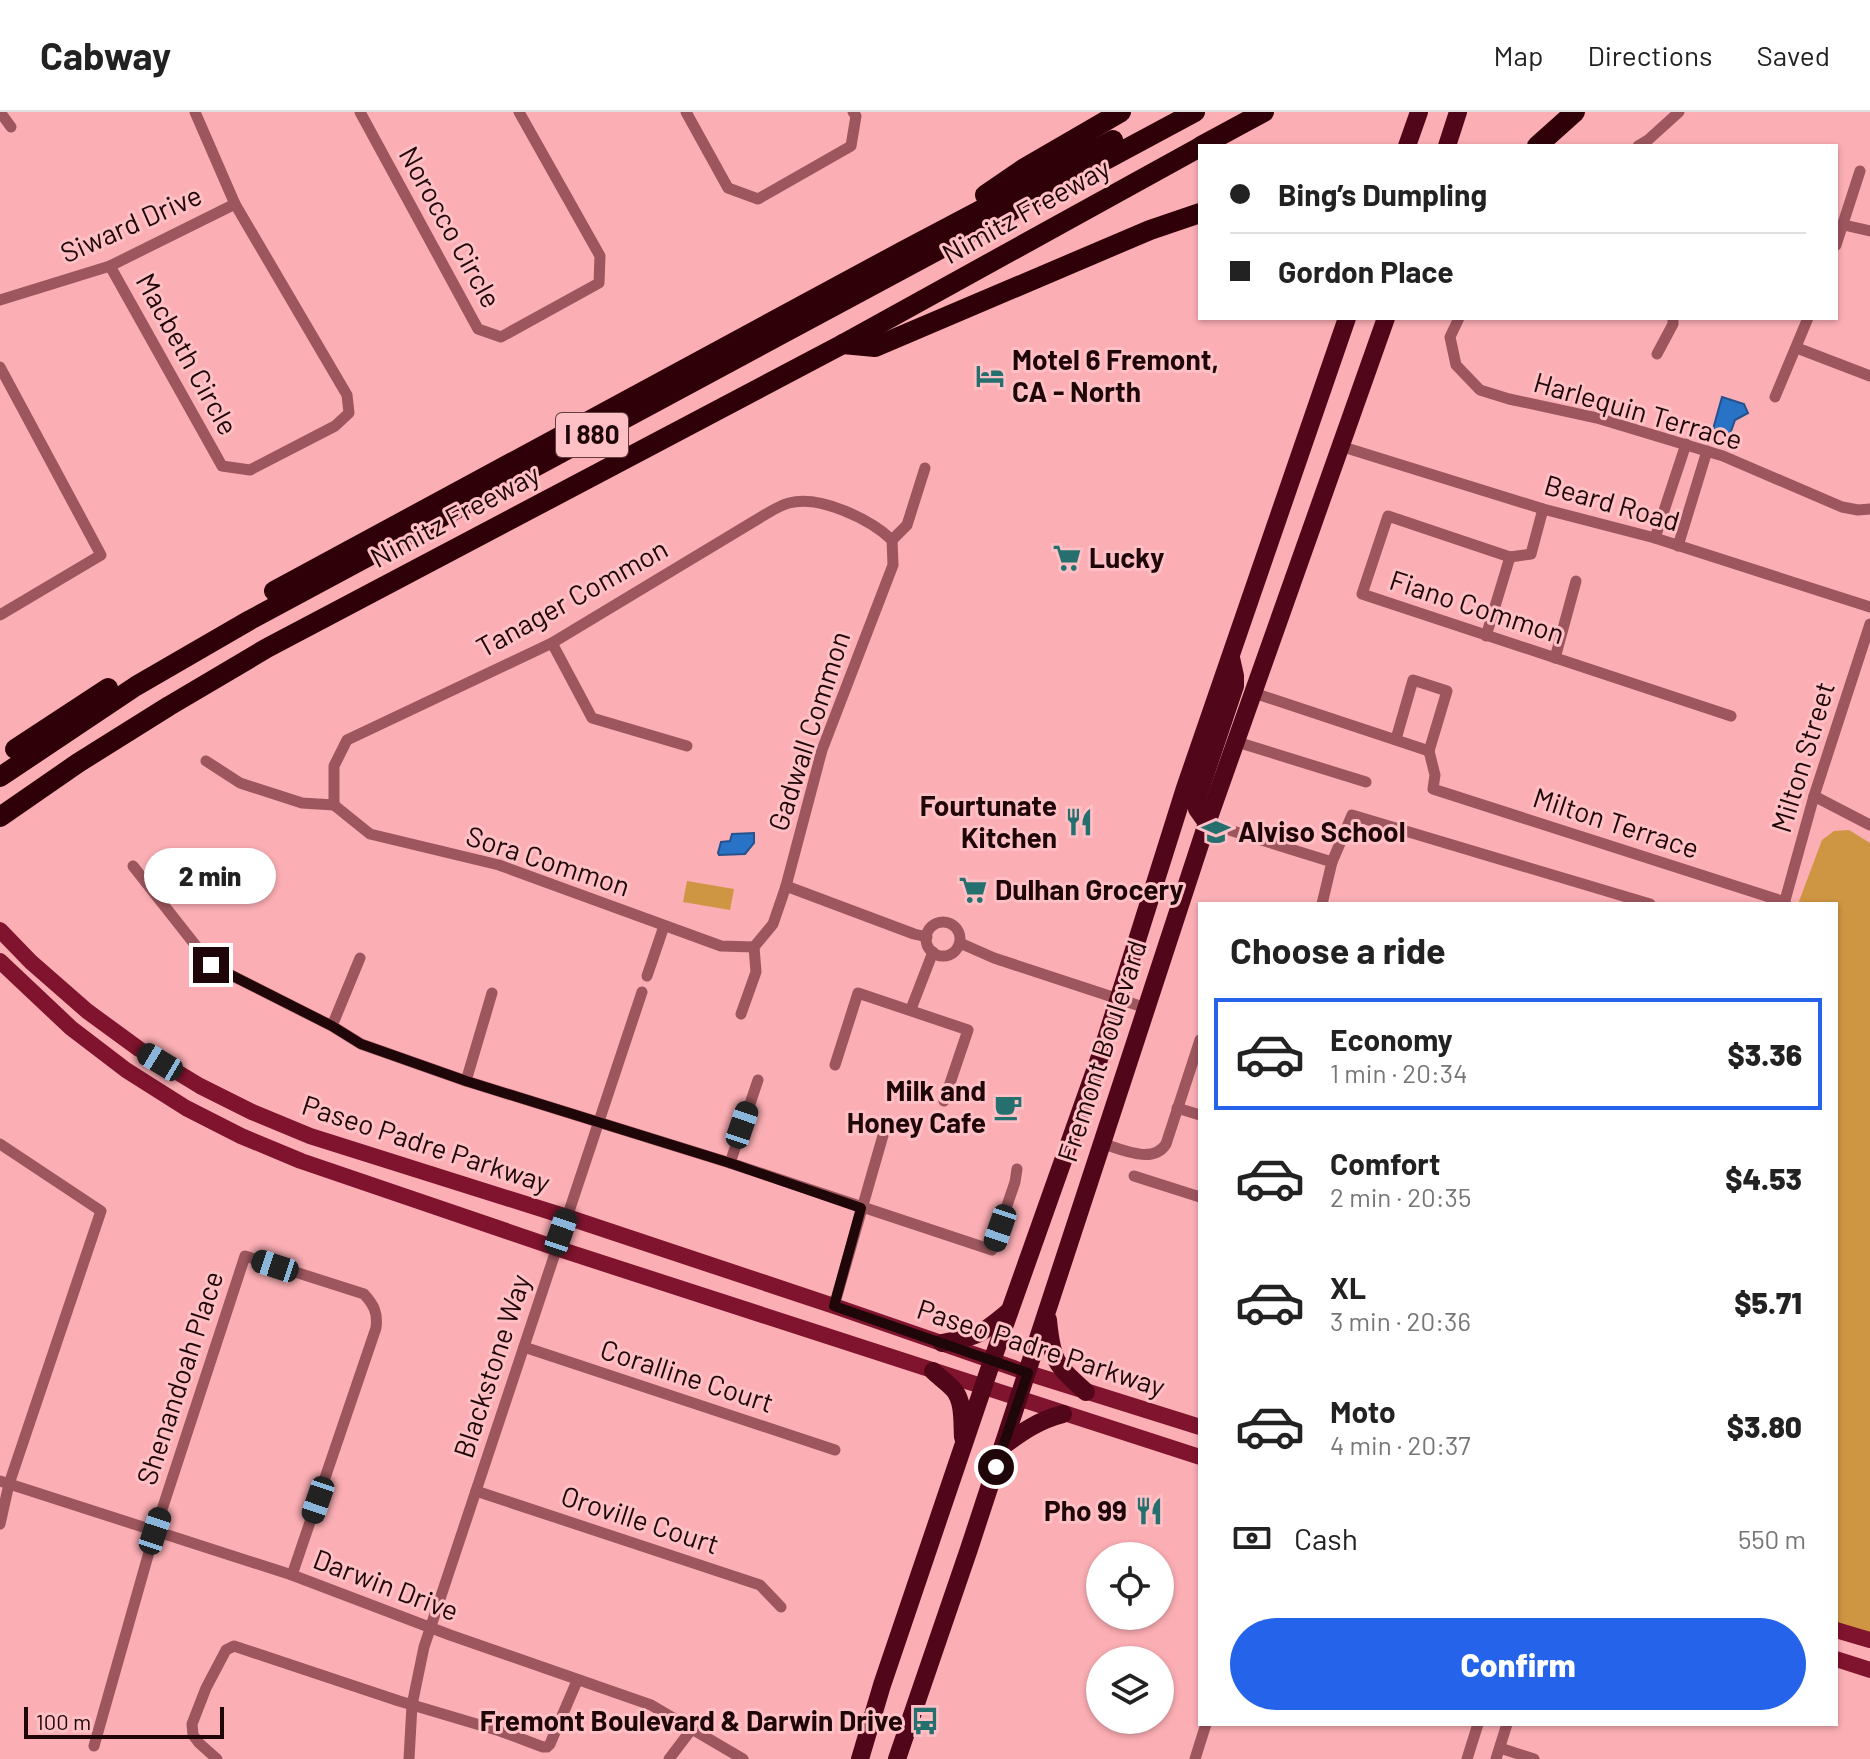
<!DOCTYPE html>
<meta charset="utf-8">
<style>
body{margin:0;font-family:Barlow,sans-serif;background:#f2f2f2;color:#222;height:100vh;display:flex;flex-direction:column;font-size:30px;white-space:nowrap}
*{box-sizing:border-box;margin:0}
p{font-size:26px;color:#767676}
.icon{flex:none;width:44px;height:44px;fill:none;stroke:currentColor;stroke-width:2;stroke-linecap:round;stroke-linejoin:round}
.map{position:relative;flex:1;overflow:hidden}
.details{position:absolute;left:1198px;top:790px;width:640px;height:824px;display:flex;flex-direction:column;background:#fff;border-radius:0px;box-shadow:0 2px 6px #0004}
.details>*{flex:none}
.hud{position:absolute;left:1198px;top:32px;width:640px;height:176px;border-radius:0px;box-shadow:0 2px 6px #0004;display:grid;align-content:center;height:176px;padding:0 32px;background:#fff}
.tools{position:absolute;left:1086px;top:1430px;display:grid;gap:16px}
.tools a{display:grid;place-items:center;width:88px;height:88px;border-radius:50%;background:#fff;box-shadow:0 2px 6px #0004;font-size:40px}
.scale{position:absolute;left:24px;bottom:20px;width:200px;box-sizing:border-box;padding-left:8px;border:4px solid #1f0609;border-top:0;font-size:22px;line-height:28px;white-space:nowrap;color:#1f0609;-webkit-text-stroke:6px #fec0c5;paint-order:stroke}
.end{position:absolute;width:36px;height:36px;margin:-18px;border:10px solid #1f0609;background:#fff;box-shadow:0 0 0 4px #fff}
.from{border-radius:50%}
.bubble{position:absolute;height:56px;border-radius:28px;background:#fff;box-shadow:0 2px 6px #0004;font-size:26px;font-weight:800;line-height:56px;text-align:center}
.car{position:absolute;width:24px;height:48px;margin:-24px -12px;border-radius:10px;box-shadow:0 0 6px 2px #0007;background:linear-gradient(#222 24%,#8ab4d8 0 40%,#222 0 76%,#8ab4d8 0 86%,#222 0)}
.hud b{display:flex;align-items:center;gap:28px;height:76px;font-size:30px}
.hud b+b{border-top:2px solid #e0e0e0}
.hud i{width:20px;height:20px;background:#222}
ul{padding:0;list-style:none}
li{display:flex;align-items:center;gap:24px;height:112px;margin:0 16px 12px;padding:0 16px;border:4px solid transparent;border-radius:0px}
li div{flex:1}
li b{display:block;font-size:30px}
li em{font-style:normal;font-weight:800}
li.active{border-color:#2563eb}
li>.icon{width:72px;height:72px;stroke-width:1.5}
h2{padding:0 32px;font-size:36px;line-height:96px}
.pay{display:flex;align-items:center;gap:20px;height:88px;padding:0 32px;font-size:30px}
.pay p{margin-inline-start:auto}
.cta{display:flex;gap:16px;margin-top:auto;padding:16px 32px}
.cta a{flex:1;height:92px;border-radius:48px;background:#2563eb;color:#fff;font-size:32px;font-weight:800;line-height:92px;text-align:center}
header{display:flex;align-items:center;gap:48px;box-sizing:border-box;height:112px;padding:0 40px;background:#fff;border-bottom:2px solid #e0e0e0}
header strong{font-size:38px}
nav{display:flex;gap:44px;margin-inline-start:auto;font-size:28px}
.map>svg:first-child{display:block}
.green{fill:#ce9643}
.water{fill:#2873c6;stroke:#25528d;stroke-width:2}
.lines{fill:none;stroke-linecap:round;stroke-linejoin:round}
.minor{stroke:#9d565e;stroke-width:11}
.secondary{stroke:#80132e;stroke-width:16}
.primary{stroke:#520619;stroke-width:18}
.motorway{stroke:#2f0008;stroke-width:20}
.route{stroke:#1f0609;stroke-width:10}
.labels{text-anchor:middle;stroke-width:6;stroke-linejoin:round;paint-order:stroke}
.shield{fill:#fec0c5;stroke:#623e41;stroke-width:2}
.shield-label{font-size:26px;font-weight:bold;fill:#1f0609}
.street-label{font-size:28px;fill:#1f0609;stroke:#fec0c5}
.poi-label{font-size:28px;font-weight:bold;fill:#1f0609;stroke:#fec0c5;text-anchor:start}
</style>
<header>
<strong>Cabway</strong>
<nav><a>Map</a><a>Directions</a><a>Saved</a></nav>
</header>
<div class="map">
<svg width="1870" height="1647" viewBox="0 0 1870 1647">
<rect width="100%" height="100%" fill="#fbaeb4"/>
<g class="green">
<polygon points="1849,718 1870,731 1870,1522 1836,1511 1836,792 1798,792 1822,728 1834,719"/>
<polygon points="687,769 734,777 730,798 683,790"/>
</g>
<g class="water">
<polygon points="1722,285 1744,292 1748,301 1735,308 1730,322 1713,317"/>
<polygon points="754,721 754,731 745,742 719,743 718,741 721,730 730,729 732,722"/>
</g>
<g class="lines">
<g class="minor">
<polyline points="0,0 11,15"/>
<polyline points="360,0 478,217 501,225 599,171 600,144 519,0"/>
<polyline points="686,0 728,76 758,87 851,34 856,4 853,0"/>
<polyline points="1638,34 1648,28 1679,0"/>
<polyline points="1844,113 1870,119"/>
<polyline points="1836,133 1860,59"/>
<polyline points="110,154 222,354 250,358 335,314 349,301 347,283 235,92 195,0"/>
<polyline points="0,188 110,154 235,92"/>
<polyline points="1459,206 1450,225 1456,253 1480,278 1509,287 1597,306 1723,344 1842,395 1858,398 1870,397"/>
<polyline points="1797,236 1870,264"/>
<polyline points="1657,242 1673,212 1673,206"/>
<polyline points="0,255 101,443 0,503"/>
<polyline points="1775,285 1808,206"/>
<polyline points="1340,334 1543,397 1655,426 1870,495"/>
<polyline points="1655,426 1686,332"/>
<polyline points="892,428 907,413 925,356"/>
<polyline points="1678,434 1707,339"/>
<polyline points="1510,445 1388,404 1362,482 1731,604"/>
<polyline points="1486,524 1510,445 1531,442 1543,397"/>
<polyline points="552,531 592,606 687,634"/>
<polyline points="1555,546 1576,469"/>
<polyline points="1254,581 1429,639"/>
<polyline points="1396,627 1413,568 1447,579 1429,639 1435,663 1433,677 1785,790"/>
<polyline points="1237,630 1366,670"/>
<polyline points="206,649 240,671 302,691 334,693"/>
<polyline points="1814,684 1870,713"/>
<path d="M 334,693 L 334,654 L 347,628 L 552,531 L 766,402 C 773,398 781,393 789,391 C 820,383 870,407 892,428 L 893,453 L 822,638 L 786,774 L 773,812 L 754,835"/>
<polyline points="334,693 370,722 499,753 721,834 754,835"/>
<polyline points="1207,711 1332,750"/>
<polyline points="133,754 211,853 332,914 361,932 466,969 730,1051 992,1138 1015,1070 1017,1057"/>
<polyline points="786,774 914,822 927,825"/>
<polyline points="1322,792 1332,750 1352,703 1650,792"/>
<polyline points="1784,792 1814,684 1870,512"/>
<circle cx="943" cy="827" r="17"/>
<polyline points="960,831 994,846 1146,896"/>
<polyline points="647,864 664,814"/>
<polyline points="911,897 933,840"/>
<polyline points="741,902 756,860 754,835"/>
<polyline points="332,914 360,846"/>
<polyline points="835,953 858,881 968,918 944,989"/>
<polyline points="466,969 492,881"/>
<polyline points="1177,996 1200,1003"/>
<path d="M 1101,1031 C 1121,1037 1153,1053 1166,1032 L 1200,928"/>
<polyline points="0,1032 101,1099 9,1372 0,1412"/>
<polyline points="730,1051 758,968"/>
<polyline points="1134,1064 1200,1085"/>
<polyline points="834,1194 886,1013"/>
<polyline points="524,1235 835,1338"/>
<polyline points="0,1369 292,1463 450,1523 651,1593 743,1647"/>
<polyline points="476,1379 760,1473 781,1495"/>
<path d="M 94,1634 L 155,1419 L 245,1144 L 364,1182 C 374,1193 378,1201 376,1216 L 292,1463"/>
<polyline points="1500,1636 1534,1647"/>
<polyline points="217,1647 199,1631 193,1623 192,1612 206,1576 226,1538 234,1534 399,1589 500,1619 543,1635 547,1635 550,1632 577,1569"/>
<polyline points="409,1647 412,1593 424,1535 642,880"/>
<polyline points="669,1647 691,1618"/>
<polyline points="1195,1647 1206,1612"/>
<polyline points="1467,1647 1478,1612"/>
<polyline points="1496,1647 1507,1612"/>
</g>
<g class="secondary">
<polyline points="0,818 31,850 87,899 139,937 200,974 252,1000 310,1024 567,1105 834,1194 1028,1261 1200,1315"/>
<polyline points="0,849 71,916 126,958 186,996 241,1024 301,1049 556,1136 1200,1345"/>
<polyline points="1836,1518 1870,1528"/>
<polyline points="1836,1547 1870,1558"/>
</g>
<g class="primary">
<polyline points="1407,34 1419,0"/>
<polyline points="1447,34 1458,0"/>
<polyline points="1207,711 1197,697 1196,690 1235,574 1235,564 1231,546"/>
<path d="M 1048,1208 C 1052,1249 1055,1252 1086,1280"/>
<path d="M 942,1231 C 976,1225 981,1223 1008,1200"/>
<path d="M 933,1259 C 939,1265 948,1271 954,1278 C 964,1290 962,1311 963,1325"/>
<path d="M 1003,1334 C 1022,1320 1039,1308 1063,1302"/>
<polyline points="860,1647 882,1573 992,1249 1104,933 1185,676 1347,206"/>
<polyline points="897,1647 969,1437 1207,711 1386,206"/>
</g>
<g class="motorway">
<polyline points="1201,34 1264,0"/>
<polyline points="1537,34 1575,0"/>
<polyline points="985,83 1023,57 1121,0"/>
<polyline points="843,232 875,235 1150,118 1200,101"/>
<polyline points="274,479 903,139 1113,28"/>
<polyline points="15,637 108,576"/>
<polyline points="0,665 136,574 250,508 1195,0"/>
<polyline points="0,705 78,651 169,594 267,536 843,232 1200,35"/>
</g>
</g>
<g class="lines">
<polyline class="route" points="211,853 332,914 361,932 466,969 730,1051 861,1096 834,1194 1028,1261 996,1355"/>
</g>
<defs>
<symbol id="hotel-bare" viewBox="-9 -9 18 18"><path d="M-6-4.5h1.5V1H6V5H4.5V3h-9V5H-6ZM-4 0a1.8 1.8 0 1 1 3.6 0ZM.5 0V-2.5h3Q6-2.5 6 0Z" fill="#25706f" stroke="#fec0c5" stroke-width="2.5" paint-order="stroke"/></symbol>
<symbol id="supermarket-bare" viewBox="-9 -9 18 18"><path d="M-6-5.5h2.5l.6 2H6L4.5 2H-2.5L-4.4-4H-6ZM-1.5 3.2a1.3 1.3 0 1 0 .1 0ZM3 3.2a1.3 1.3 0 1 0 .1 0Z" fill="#25706f" stroke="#fec0c5" stroke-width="2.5" paint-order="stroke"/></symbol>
<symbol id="restaurant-bare" viewBox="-9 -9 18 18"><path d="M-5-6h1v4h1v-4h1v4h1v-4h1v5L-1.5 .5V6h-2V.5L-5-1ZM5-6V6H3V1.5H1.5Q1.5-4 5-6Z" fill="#25706f" stroke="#fec0c5" stroke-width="2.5" paint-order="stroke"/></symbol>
<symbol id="school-bare" viewBox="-9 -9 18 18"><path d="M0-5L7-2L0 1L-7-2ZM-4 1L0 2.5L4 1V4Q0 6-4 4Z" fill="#25706f" stroke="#fec0c5" stroke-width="2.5" paint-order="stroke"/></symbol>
<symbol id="cafe-bare" viewBox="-9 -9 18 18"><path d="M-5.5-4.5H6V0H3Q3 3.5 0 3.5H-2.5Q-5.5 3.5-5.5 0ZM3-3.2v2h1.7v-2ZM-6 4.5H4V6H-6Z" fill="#25706f" stroke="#fec0c5" stroke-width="2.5" paint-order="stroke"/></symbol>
<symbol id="bus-bare" viewBox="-9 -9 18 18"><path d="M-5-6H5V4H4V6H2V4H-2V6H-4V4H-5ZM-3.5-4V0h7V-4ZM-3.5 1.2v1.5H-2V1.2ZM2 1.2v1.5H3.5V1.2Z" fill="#25706f" stroke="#fec0c5" stroke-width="2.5" paint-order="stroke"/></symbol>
</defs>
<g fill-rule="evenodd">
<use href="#hotel-bare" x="970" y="244" width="40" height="40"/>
<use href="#supermarket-bare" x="1047" y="426" width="40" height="40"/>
<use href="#restaurant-bare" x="1059" y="690" width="40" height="40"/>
<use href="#school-bare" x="1196" y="700" width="40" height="40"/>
<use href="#supermarket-bare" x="953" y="758" width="40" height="40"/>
<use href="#cafe-bare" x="988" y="975" width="40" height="40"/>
<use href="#restaurant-bare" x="1129" y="1379" width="40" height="40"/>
<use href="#bus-bare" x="905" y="1589" width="40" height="40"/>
</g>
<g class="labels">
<rect class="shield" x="556" y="301" width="72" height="44" rx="6"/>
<g class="shield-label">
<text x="592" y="332">I 880</text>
</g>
<g class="street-label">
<text transform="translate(1026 99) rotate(-29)" y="10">Nimitz Freeway</text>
<text transform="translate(131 112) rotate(-24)" y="10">Siward Drive</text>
<text transform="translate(450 115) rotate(61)" y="10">Norocco Circle</text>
<text transform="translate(187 242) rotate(61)" y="10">Macbeth Circle</text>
<text transform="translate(1638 299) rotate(16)" y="10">Harlequin Terrace</text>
<text transform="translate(1612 391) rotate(16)" y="10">Beard Road</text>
<text transform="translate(455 404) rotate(-28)" y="10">Nimitz Freeway</text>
<text transform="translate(572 486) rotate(-29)" y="10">Tanager Common</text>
<text transform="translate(1477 495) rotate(18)" y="10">Fiano Common</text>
<text transform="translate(809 619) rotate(-72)" y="10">Gadwall Common</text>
<text transform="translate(1803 645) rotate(-73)" y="10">Milton Street</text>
<text transform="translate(1616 711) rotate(18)" y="10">Milton Terrace</text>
<text transform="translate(548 749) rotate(18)" y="10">Sora Common</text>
<text transform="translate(1102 939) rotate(-72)" y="10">Fremont Boulevard</text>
<text transform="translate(426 1032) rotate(18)" y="10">Paseo Padre Parkway</text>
<text transform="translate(1041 1236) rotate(18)" y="10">Paseo Padre Parkway</text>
<text transform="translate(492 1254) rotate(-72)" y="10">Blackstone Way</text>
<text transform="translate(687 1264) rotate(18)" y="10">Coralline Court</text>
<text transform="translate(180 1266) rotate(-72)" y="10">Shenandoah Place</text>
<text transform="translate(640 1408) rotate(18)" y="10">Oroville Court</text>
<text transform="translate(386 1473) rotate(21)" y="10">Darwin Drive</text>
</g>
<g class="poi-label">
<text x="1012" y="258">Motel 6 Fremont,<tspan x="1012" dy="32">CA - North</tspan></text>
<text x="1089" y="456">Lucky</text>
<text x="1057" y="704" text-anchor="end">Fourtunate<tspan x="1057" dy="32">Kitchen</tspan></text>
<text x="1238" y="730">Alviso School</text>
<text x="995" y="788">Dulhan Grocery</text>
<text x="986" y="989" text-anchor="end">Milk and<tspan x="986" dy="32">Honey Cafe</tspan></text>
<text x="1127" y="1409" text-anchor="end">Pho 99</text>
<text x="903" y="1619" text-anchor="end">Fremont Boulevard &amp; Darwin Drive</text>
</g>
</g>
</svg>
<div class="tools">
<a><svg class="icon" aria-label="locate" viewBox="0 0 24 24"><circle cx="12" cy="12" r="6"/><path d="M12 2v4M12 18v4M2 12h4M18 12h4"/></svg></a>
<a><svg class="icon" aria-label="layers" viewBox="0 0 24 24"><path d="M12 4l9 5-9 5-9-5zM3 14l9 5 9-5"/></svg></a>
</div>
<div class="scale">100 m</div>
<i class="end from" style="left:996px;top:1355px"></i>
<i class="end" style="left:211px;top:853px"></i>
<div class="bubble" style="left:144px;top:736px;width:132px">2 min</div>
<i class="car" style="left:160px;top:950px;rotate:301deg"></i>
<i class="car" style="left:742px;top:1013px;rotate:19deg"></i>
<i class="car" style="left:1000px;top:1116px;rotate:199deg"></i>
<i class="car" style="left:561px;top:1120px;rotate:19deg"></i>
<i class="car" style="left:275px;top:1154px;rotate:288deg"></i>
<i class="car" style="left:318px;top:1388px;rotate:199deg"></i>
<i class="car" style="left:155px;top:1419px;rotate:18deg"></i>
<div class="hud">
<b><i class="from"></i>Bing’s Dumpling</b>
<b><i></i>Gordon Place</b>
</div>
<section class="details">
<h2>Choose a ride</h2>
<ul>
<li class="active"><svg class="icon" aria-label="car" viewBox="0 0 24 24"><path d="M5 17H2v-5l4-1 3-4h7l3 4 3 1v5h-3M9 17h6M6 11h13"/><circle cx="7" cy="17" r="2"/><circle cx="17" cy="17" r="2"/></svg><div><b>Economy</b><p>1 min · 20:34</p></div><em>$3.36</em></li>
<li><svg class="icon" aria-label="car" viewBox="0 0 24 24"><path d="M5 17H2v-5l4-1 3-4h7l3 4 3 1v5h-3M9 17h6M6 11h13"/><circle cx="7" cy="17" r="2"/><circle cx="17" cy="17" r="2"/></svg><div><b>Comfort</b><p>2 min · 20:35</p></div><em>$4.53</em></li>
<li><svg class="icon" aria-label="car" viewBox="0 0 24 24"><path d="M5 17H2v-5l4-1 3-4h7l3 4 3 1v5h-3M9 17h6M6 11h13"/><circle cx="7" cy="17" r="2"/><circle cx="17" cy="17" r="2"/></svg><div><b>XL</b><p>3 min · 20:36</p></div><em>$5.71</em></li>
<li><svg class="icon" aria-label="car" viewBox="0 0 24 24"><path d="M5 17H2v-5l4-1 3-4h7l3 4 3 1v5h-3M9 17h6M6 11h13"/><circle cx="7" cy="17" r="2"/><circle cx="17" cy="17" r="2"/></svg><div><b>Moto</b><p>4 min · 20:37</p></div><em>$3.80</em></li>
</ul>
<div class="pay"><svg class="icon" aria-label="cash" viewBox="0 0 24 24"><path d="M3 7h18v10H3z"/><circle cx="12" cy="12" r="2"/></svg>Cash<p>550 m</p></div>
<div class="cta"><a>Confirm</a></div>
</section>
</div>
